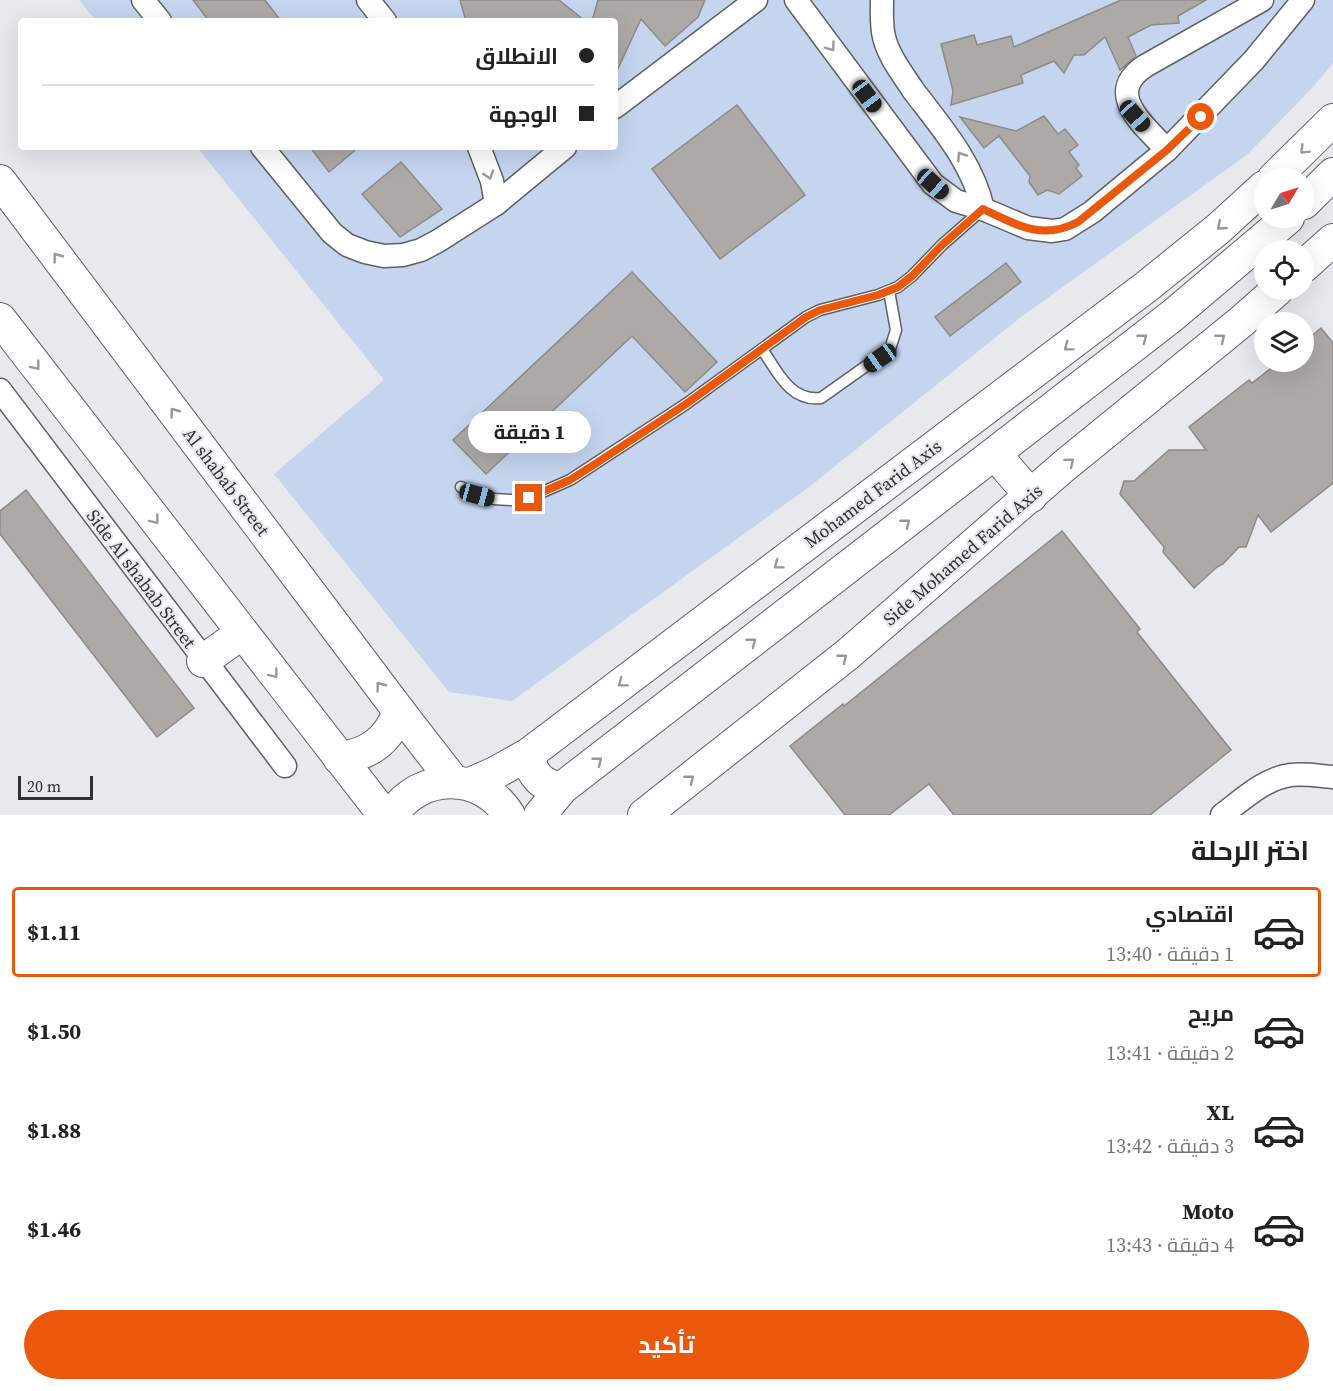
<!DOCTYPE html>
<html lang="ar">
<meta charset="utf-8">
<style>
body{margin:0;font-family:"Source Serif 4",Cairo,serif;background:#f6f6f6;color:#222;direction:rtl;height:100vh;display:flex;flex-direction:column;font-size:22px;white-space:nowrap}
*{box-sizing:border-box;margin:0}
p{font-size:20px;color:#767676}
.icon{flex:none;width:33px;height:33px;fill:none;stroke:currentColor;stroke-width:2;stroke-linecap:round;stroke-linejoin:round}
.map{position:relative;height:815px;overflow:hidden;direction:ltr}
.side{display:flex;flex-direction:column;background:#fff;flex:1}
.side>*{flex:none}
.guide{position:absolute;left:18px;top:18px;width:600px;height:132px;border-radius:6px;box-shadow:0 6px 24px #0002;direction:rtl;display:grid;align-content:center;height:132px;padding:0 24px;background:#fff}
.needle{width:39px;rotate:52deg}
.buttons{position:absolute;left:1254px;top:168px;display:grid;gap:12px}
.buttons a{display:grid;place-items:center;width:60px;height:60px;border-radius:50%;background:#fff;box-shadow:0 6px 24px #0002;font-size:30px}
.scale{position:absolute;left:18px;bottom:15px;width:75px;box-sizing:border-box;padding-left:6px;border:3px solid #313133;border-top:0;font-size:16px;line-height:21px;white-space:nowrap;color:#313133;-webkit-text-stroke:4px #e7e9ed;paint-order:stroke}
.end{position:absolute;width:27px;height:27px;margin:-14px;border:8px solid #ea580c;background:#fff;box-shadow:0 0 0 3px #fff}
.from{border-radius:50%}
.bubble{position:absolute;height:42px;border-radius:21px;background:#fff;box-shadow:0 6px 24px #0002;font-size:20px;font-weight:700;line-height:42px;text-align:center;direction:rtl}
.car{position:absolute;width:18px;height:36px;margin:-18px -9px;border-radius:8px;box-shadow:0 0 4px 2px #0007;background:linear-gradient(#222 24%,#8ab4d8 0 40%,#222 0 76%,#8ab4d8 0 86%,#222 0)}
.guide b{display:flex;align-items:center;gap:21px;height:57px;font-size:22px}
.guide b+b{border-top:2px solid #e0e0e0}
.guide i{width:15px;height:15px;background:#222}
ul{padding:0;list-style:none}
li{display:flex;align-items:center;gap:18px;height:90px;margin:0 12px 9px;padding:0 12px;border:3px solid transparent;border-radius:6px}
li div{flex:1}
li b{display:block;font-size:22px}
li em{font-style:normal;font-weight:700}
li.on{border-color:#ea580c}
li>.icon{width:54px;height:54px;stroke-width:1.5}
h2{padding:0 24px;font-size:27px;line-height:72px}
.button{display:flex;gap:12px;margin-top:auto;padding:12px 24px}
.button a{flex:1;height:69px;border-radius:36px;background:#ea580c;color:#fff;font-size:24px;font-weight:700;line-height:69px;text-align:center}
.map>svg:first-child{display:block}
.green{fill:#c5d5f0}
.building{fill:#aca9a7;stroke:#8d8a88;stroke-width:1.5}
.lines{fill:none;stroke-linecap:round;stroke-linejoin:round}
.lane-casing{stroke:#606164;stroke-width:13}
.street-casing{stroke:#606164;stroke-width:25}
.secondary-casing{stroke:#606164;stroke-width:34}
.lane{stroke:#fff;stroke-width:10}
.street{stroke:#fff;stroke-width:22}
.secondary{stroke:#fff;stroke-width:32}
.oneway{stroke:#989899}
.route{stroke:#ea580c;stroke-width:8}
.labels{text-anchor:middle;stroke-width:4.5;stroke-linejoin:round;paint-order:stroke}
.street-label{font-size:18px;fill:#313133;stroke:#e7e9ed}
</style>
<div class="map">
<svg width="1333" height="815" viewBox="0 0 1333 815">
<rect width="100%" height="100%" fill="#e7e9ed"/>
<polygon class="green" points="79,0 1333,0 1333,63 1312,88 1248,154 1021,317 809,487 512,701 449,692 274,474 384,380 197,147 615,147 615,21 96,21"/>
<g class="building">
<polygon points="193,0 265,0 281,21 209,21"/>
<polygon points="460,0 559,0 585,21 466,21"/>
<polygon points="598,0 705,0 698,17 665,46 641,19 615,75 615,21 592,21"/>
<polygon points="1121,0 1206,0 1178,16 1179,23 1151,25 1128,37 1136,56 1120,70 1105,37 1084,55 1074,55 1064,73 1054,61 1021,75 1023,83 951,105 953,91 941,44 974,35 977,45 1011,36 1014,47"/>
<polygon points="737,105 805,195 720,259 652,169"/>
<polygon points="1044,116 1058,134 1065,129 1078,145 1069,152 1079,165 1076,168 1082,176 1059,194 1047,190 1038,195 1029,182 1030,176 999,136 984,148 960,117 1016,131"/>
<polygon points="310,147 359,147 329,172"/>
<polygon points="401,162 442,209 400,237 362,194"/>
<polygon points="1006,263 1021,282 950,336 935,317"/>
<polygon points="632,272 717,362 685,392 632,336 486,474 453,440"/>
<polygon points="1321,328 1333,343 1333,483 1271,532 1258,515 1246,547 1239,547 1223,564 1217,567 1194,588 1163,552 1164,547 1120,494 1124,481 1134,481 1169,450 1206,450 1189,427 1249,380 1252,383 1279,362 1304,362 1304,342"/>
<polygon points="26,490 194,708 157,737 0,534 0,511"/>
<polygon points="1062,531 1140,629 1137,632 1231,750 1150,815 954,815 929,784 889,815 845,815 790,746 843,704 844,706"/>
</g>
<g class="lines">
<defs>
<g id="lane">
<path d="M 762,349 C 777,371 790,402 821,398 L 890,349 L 896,330 L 889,291"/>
<polyline points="461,487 477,495 494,499 511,500 529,498 570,480 686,404 806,317 820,310 878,295 898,287 912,276 942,245 983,209"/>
</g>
<g id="street">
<polyline points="143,0 160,21"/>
<polyline points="368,0 385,21"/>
<polyline points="796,0 933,184 956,201 983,209 1028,228 1052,231 1065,229 1092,212 1167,150 1254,60 1303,0"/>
<path d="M 882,0 C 882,13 881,25 884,37 C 889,57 902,73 913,90 C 941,127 973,163 983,209"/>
<polyline points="615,107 756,0"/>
<polyline points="262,147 332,233 347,245 365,252 384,256 403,255 421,250 438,241 496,204 565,147"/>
<polyline points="479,147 492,181 496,204"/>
<path d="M 1167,150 C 1145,126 1103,94 1145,66 L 1262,0"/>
<polyline points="0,390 285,766"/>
<path d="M 1222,815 C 1242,800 1265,778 1291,775 C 1304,773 1319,776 1333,777"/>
</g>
<g id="secondary">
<polyline points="1274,178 1333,120"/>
<polyline points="0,181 399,711 454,782"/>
<polyline points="1304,203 1333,174"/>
<polyline points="1304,266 1333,240"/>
<polyline points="0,319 384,815"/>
<polyline points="995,454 1031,496"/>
<polyline points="203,661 242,633"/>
<path d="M 529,754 C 530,774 542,787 562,788"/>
<path d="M 339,758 C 369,755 389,740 399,711"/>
<polyline points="470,784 495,773 529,754 1146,287 1218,229 1264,187"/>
<path d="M 392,815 C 419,772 482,771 509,815"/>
<polyline points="540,815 562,788 1172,316 1288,218"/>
<polyline points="644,815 848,654 1064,466 1242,321 1277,290"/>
</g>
</defs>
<use href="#lane" class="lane-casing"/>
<use href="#street" class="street-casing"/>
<use href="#secondary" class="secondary-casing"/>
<use href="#lane" class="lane"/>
<use href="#street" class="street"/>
<use href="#secondary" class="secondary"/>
</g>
<defs><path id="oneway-chevron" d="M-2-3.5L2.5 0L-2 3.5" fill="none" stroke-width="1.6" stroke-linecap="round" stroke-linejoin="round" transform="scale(1.5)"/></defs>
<g class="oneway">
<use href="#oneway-chevron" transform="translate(831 47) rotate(54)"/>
<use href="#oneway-chevron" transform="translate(1304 150) rotate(135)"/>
<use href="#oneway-chevron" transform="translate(961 156) rotate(-124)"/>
<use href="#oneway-chevron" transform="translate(489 175) rotate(73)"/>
<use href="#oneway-chevron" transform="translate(1221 226) rotate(139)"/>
<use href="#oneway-chevron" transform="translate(57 257) rotate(-127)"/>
<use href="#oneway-chevron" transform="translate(1143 338) rotate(-38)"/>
<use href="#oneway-chevron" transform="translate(1221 338) rotate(-39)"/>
<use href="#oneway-chevron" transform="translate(1068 347) rotate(143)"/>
<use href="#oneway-chevron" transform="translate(36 366) rotate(52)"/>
<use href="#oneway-chevron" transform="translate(174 412) rotate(-127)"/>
<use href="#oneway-chevron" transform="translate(1070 462) rotate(-40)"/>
<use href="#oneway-chevron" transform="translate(155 520) rotate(52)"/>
<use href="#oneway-chevron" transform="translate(906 523) rotate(-38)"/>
<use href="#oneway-chevron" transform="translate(778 565) rotate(143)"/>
<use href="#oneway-chevron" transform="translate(752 642) rotate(-38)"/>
<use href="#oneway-chevron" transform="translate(843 658) rotate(-39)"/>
<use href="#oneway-chevron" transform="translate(274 674) rotate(52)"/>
<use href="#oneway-chevron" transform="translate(622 683) rotate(143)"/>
<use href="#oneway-chevron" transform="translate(380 686) rotate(-127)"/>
<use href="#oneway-chevron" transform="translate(598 761) rotate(-38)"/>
<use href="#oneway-chevron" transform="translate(690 779) rotate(-38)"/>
</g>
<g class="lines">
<path class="route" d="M 529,498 L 570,480 L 595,464 L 686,404 L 806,317 L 820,310 L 878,295 L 898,287 L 912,276 L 942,245 L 983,209 C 1017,225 1042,241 1078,222 L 1167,150 L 1201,117"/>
</g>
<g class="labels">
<g class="street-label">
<text transform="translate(226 482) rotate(53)" y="6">Al shabab Street</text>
<text transform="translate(873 494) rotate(-37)" y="6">Mohamed Farid Axis</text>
<text transform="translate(963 555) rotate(-41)" y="6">Side Mohamed Farid Axis</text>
<text transform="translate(141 579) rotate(53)" y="6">Side Al shabab Street</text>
</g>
</g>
</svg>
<div class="buttons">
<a><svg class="needle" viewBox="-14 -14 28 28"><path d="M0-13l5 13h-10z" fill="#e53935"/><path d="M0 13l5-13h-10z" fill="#767676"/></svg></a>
<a><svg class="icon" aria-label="locate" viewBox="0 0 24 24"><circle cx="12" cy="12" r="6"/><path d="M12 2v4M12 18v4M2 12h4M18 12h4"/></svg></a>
<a><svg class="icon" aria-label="layers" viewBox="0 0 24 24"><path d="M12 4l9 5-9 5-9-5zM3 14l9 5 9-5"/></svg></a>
</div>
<div class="scale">20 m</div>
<i class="end from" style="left:1201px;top:117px"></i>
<i class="end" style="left:529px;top:498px"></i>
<div class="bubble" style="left:468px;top:411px;width:123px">1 دقيقة</div>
<i class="car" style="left:867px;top:96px;rotate:143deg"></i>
<i class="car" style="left:1135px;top:116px;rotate:138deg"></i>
<i class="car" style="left:933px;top:184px;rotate:132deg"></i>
<i class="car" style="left:880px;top:358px;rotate:235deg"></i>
<i class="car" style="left:477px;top:495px;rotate:105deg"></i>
<div class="guide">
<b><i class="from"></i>الانطلاق</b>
<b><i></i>الوجهة</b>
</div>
</div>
<section class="side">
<h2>اختر الرحلة</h2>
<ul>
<li class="on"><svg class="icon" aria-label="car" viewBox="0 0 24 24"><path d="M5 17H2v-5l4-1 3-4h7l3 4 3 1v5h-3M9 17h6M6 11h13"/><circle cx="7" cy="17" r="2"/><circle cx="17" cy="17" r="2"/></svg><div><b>اقتصادي</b><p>1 دقيقة · 13:40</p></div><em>$1.11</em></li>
<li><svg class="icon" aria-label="car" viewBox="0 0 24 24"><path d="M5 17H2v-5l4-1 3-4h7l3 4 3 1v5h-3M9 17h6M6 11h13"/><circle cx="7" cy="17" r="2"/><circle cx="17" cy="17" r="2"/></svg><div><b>مريح</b><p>2 دقيقة · 13:41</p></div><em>$1.50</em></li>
<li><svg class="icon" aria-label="car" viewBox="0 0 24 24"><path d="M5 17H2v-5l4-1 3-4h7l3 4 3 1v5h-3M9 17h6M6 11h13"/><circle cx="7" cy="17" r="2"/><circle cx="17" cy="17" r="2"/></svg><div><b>XL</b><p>3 دقيقة · 13:42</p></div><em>$1.88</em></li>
<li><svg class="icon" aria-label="car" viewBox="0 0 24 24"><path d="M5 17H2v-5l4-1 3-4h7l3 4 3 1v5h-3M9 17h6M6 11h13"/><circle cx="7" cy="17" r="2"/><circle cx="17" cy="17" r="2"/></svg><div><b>Moto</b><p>4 دقيقة · 13:43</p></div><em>$1.46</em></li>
</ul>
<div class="button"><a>تأكيد</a></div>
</section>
